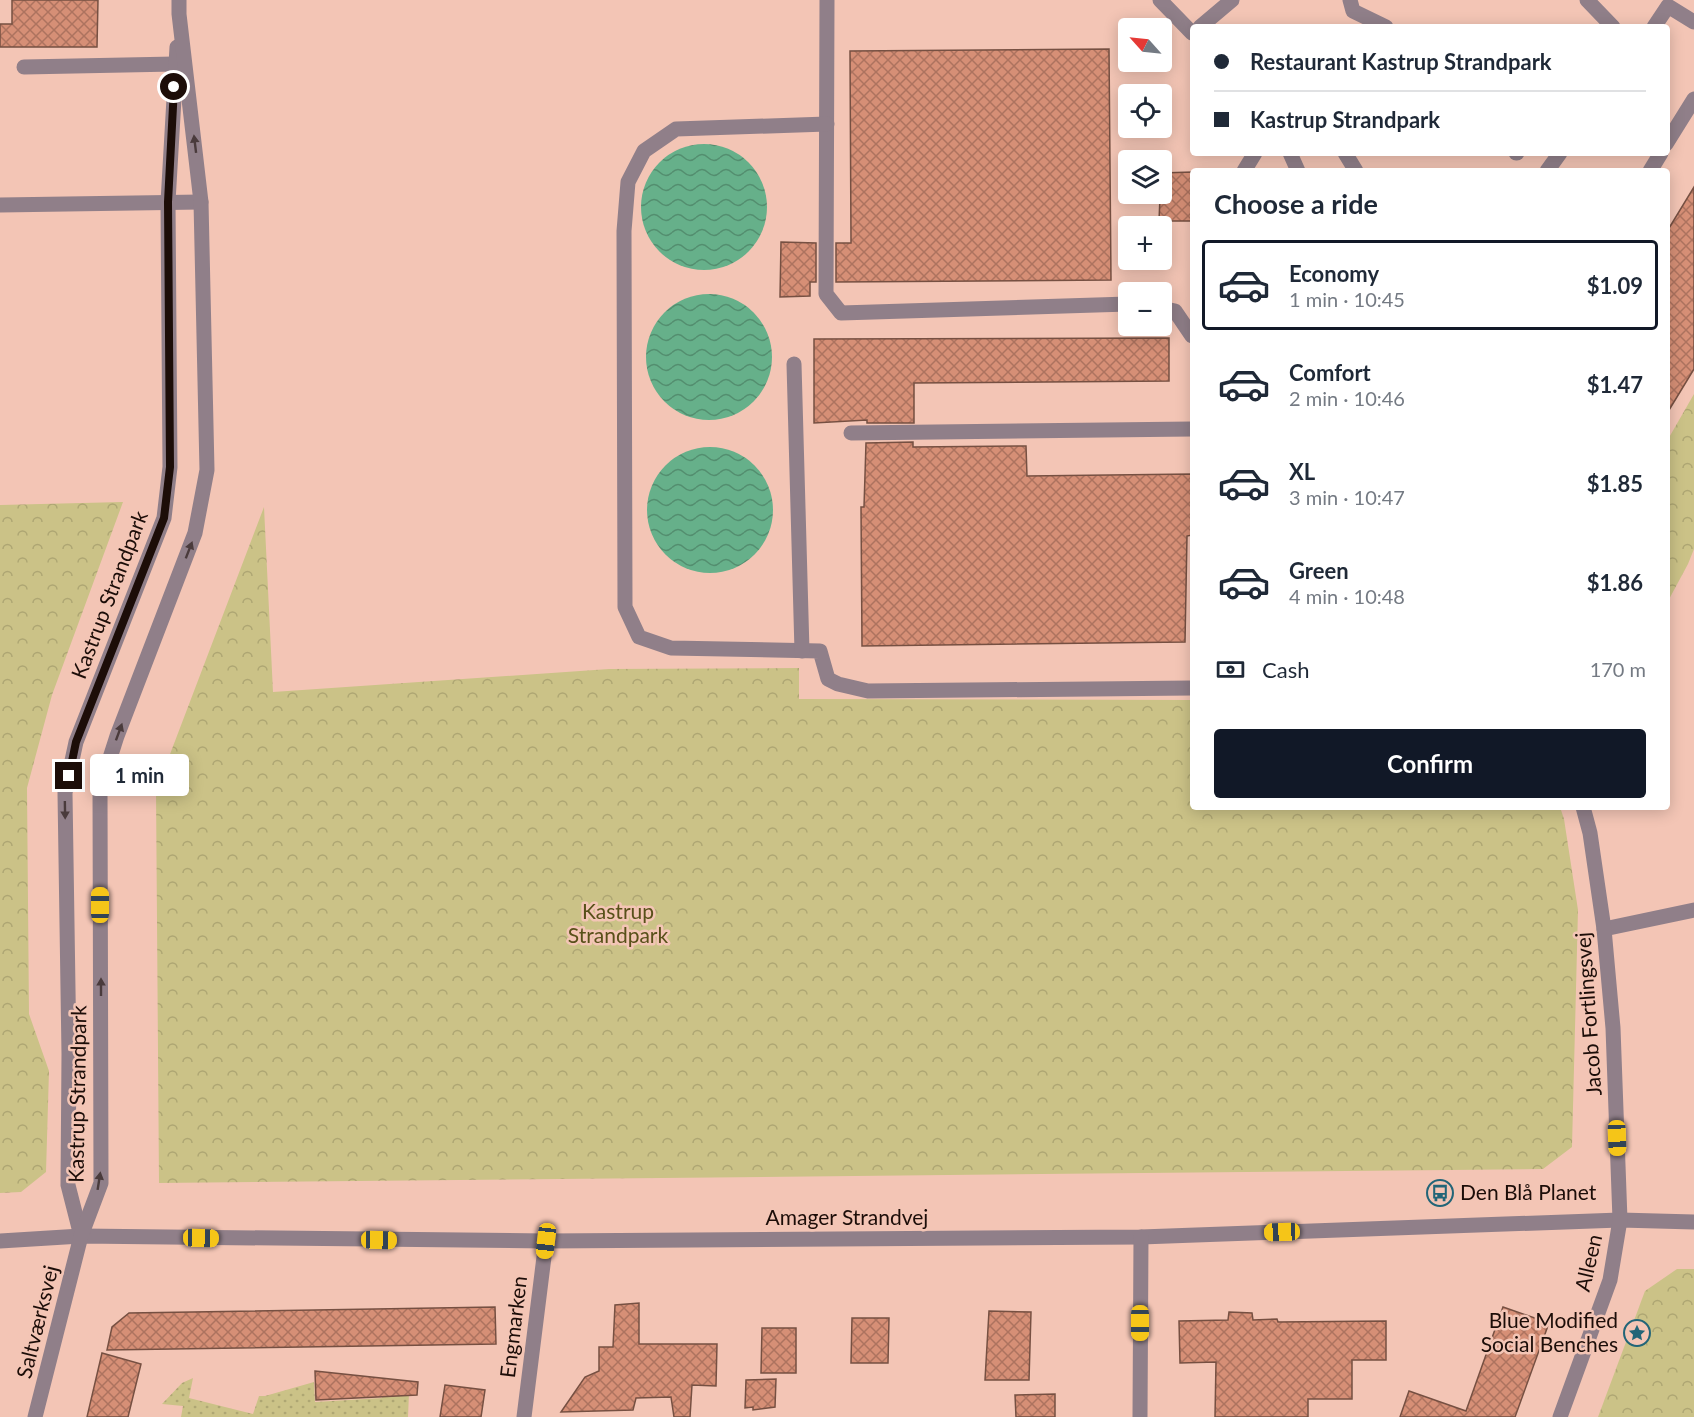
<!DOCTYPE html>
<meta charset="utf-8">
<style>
body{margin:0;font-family:Lato,sans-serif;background:#f2f2f3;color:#1f2937;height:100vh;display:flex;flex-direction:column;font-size:22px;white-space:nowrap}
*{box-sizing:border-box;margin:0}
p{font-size:20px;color:#747a83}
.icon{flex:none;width:33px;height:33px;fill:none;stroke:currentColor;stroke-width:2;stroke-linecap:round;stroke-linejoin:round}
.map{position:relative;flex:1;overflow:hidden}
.drawer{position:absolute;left:1190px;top:168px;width:480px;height:642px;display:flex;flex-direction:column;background:#fff;border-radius:6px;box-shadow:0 3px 15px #0003}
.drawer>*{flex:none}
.hud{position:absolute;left:1190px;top:24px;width:480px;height:132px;border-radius:6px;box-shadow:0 3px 15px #0003;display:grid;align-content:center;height:132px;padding:0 24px;background:#fff}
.needle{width:39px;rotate:297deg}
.buttons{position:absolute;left:1118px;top:18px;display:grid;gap:12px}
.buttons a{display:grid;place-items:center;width:54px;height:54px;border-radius:6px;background:#fff;box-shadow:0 3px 15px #0003;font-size:30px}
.end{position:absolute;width:27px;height:27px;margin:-14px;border:8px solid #1c0d08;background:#fff;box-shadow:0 0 0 3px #fff}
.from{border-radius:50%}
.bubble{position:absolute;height:42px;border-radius:6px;background:#fff;box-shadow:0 3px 15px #0003;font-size:20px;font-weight:700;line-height:42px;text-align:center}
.car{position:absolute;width:18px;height:36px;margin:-18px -9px;border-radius:8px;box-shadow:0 0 4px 2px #0007;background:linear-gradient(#f5c518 24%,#345 0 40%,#f5c518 0 76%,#345 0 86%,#f5c518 0)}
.hud b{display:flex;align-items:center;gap:21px;height:57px;font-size:22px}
.hud b+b{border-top:2px solid #e0e1e3}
.hud i{width:15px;height:15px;background:#1f2937}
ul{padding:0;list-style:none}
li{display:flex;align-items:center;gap:18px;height:90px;margin:0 12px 9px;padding:0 12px;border:3px solid transparent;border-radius:6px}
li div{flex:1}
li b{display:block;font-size:22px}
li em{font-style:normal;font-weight:700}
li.on{border-color:#111827}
li>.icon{width:54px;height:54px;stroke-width:1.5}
h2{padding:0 24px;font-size:27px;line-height:72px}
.pay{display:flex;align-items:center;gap:15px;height:66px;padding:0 24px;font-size:22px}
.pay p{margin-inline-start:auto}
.primary-button{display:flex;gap:12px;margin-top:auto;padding:12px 24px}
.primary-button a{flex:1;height:69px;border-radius:6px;background:#111827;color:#fff;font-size:24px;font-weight:700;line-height:69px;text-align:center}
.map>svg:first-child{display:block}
.park{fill:url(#park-crowns)}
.garden{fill:url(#garden-dots)}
.water{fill:url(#water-waves)}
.building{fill:url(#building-cross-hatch);stroke:#765042;stroke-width:1.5}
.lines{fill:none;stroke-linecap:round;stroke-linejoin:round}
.minor{stroke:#907f89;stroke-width:15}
.oneway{fill:#4a3b3c}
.route{stroke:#1c0d08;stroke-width:8}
.labels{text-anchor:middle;stroke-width:5;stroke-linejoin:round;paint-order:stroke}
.street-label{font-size:21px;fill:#1c0d08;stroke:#f3c5b5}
.park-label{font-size:21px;fill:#585019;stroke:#f3c5b5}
.poi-label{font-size:21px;fill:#1c0d08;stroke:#f3c5b5;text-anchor:start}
</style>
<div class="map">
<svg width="1694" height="1417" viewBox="0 0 1694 1417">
<defs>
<pattern id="park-crowns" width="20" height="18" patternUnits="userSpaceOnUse" patternTransform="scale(1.5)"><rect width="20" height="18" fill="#cbc287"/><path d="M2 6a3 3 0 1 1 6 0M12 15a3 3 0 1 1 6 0" fill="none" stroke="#aea673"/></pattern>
<pattern id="garden-dots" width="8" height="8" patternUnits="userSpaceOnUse" patternTransform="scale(1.5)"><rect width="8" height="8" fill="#cbc287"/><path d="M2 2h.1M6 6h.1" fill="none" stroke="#aea673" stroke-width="1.8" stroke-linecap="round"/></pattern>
<pattern id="water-waves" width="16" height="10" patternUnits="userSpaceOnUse" patternTransform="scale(1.5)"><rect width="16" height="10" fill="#66b08a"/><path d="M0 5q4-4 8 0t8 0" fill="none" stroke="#538e6f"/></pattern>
<pattern id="building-cross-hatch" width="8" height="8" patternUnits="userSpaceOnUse" patternTransform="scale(1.5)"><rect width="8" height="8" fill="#d68f76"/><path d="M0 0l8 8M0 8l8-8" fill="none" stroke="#ad735f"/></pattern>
</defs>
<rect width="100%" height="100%" fill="#f3c5b5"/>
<g class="park">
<polygon points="1694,394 1694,549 1688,564 1667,603 1667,441"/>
<polygon points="123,502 52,695 27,788 29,1014 49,1071 46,1172 21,1192 0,1193 0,505"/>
<polygon points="264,507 273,692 609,669 799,668 799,699 1192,700 1192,807 1560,807 1564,819 1578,910 1572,1147 1543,1169 159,1183 156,791"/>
<polygon points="1677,1269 1694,1269 1694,1417 1598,1417 1645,1291"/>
</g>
<polygon class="garden" points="193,1378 189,1398 253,1414 259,1396 265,1396 314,1382 315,1402 382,1398 382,1379 409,1393 408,1417 181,1417 183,1406 162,1404 182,1383"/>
<g class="water">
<circle cx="704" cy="207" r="63"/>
<circle cx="709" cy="357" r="63"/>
<circle cx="710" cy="510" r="63"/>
</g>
<g class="building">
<polygon points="12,0 98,0 97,47 0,47 0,24 12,24"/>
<polygon points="1109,49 1111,280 836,282 836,243 851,243 850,51"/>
<polygon points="1192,172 1192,221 1159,221 1161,173"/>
<polygon points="1694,187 1694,369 1666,415 1666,233"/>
<polygon points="781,242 816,243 816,282 810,282 810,296 780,297"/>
<polygon points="1169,338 1169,381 914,383 914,423 867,423 867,420 814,423 814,339"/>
<polygon points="913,442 913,447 1026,446 1027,476 1192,474 1192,535 1187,536 1185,642 862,646 861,507 864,507 866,443"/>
<polygon points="639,1303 639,1344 717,1344 716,1386 692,1385 690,1417 674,1417 671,1397 636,1398 633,1410 561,1412 585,1377 599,1371 599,1347 613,1347 615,1305"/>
<polygon points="495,1307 496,1344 107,1350 112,1327 129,1313"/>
<polygon points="1503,1307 1549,1323 1515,1417 1400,1417 1409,1391 1466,1411"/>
<polygon points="989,1311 1031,1312 1029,1380 985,1380"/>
<polygon points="1229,1312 1252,1313 1253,1320 1277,1319 1278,1322 1386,1321 1386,1360 1352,1360 1352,1399 1308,1399 1308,1417 1215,1417 1216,1362 1180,1363 1179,1321 1228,1320"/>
<polygon points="852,1318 889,1318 888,1363 851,1363"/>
<polygon points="762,1328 796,1328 796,1373 761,1373"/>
<polygon points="102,1353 141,1364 128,1417 87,1417"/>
<polygon points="315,1371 418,1382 417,1395 316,1400"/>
<polygon points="776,1379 775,1407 753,1410 753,1407 745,1408 746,1380"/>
<polygon points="445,1385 485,1390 481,1417 440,1417"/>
<polygon points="1055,1394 1055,1417 1016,1417 1015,1395"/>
</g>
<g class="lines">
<g class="minor">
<polyline points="827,0 826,294 841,313 1128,304"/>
<polyline points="1160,0 1192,33"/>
<polyline points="1350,0 1353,11 1386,27"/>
<polyline points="1587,0 1613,27"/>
<polyline points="1200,27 1232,0"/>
<polyline points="1654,27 1668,6 1694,22"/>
<polyline points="24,67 175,64"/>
<polyline points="827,124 676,129 644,151 628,182 624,231 625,607 639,637 671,648 820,651 828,679 838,684 868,691 1192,688"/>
<polyline points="1666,144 1694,99"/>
<polyline points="1290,153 1298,171"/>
<polyline points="1345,153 1356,171"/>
<polyline points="1516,153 1517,153"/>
<polyline points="1244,171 1255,153"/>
<polyline points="1547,171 1560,153"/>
<polyline points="1650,171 1661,153"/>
<polyline points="0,205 201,202"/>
<polyline points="1161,308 1175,311 1192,336"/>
<polyline points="794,364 802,651"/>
<polyline points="851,433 1192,429"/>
<polyline points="1604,929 1694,910"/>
<polyline points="81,1236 68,1185 69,1054 65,793 76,742 164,518 170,467 168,202 177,47"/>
<polyline points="0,1241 81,1236 546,1241 1141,1237 1620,1220 1694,1222"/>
<polyline points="35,1417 81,1236 101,1183 100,789 117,736 195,533 207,470 201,202 179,14 179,0"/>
<polyline points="524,1417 546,1241"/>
<polyline points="1140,1417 1141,1237"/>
<polyline points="1560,1417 1610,1280 1620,1220 1613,1028 1604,929 1590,833 1583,807"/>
</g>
</g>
<defs><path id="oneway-solid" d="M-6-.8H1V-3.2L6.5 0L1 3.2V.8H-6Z" transform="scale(1.5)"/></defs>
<g class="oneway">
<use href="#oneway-solid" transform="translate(195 144) rotate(-97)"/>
<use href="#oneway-solid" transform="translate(189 550) rotate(-69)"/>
<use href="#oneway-solid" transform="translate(119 732) rotate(-70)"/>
<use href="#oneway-solid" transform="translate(65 810) rotate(89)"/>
<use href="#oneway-solid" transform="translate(101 987) rotate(-90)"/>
<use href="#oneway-solid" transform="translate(99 1181) rotate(-81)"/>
</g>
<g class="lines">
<polyline class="route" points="69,776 76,742 164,518 170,467 168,202 174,87"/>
</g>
<defs>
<symbol id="bus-ring" viewBox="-11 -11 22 22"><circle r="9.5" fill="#f3c5b5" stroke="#226578" stroke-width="1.5"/><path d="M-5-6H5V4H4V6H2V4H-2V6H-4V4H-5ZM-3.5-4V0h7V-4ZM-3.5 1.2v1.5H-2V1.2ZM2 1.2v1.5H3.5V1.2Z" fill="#226578"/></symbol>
<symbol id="sight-ring" viewBox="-11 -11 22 22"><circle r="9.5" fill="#f3c5b5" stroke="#226578" stroke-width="1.5"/><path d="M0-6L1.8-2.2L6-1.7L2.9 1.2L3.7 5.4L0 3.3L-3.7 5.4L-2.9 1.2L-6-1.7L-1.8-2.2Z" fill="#226578"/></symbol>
</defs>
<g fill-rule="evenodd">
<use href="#bus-ring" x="1425" y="1178" width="30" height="30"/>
<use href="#sight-ring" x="1622" y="1318" width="30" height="30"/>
</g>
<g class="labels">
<g class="street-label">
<text transform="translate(110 595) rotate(-69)" y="7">Kastrup Strandpark</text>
<text transform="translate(1589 1014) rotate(-94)" y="7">Jacob Fortlingsvej</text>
<text transform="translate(78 1094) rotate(-89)" y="7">Kastrup Strandpark</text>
<text x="847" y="1225">Amager Strandvej</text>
<text transform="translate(1589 1263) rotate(-77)" y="7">Alleen</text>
<text transform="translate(38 1322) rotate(-76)" y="7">Saltværksvej</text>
<text transform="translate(514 1327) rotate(-83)" y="7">Engmarken</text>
</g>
<g class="park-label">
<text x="618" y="919">Kastrup<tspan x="618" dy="24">Strandpark</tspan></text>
</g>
<g class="poi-label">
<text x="1460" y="1200">Den Blå Planet</text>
<text x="1618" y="1328" text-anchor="end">Blue Modified<tspan x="1618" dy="24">Social Benches</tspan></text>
</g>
</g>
</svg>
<div class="buttons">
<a><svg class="needle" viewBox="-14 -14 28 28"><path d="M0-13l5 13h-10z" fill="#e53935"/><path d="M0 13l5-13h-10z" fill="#747a83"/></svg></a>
<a><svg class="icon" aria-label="locate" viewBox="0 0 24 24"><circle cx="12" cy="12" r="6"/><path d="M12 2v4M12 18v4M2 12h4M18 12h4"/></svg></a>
<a><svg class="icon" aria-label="layers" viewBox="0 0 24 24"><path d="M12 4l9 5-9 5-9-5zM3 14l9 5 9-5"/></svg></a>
<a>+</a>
<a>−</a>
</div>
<i class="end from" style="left:174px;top:87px"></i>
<i class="end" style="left:69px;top:776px"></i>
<div class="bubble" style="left:90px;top:754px;width:99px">1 min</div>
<i class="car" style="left:100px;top:905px;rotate:0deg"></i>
<i class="car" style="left:1617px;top:1138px;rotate:178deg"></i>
<i class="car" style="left:1282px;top:1232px;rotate:268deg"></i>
<i class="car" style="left:201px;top:1238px;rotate:91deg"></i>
<i class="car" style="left:379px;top:1240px;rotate:91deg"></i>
<i class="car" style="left:546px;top:1241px;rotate:187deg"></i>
<i class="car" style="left:1140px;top:1323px;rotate:180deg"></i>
<div class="hud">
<b><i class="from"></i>Restaurant Kastrup Strandpark</b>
<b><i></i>Kastrup Strandpark</b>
</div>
<section class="drawer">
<h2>Choose a ride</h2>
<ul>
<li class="on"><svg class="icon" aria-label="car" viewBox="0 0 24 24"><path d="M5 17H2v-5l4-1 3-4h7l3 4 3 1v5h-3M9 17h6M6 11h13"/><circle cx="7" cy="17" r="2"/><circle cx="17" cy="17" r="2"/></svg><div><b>Economy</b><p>1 min · 10:45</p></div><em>$1.09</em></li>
<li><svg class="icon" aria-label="car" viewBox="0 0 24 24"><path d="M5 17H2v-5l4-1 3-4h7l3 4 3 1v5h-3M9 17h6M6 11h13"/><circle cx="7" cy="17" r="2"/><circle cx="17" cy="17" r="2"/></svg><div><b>Comfort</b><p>2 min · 10:46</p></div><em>$1.47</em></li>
<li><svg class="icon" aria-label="car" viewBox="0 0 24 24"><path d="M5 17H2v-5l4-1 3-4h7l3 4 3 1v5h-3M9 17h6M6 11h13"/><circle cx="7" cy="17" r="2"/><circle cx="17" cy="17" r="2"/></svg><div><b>XL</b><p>3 min · 10:47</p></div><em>$1.85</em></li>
<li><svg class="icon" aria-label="car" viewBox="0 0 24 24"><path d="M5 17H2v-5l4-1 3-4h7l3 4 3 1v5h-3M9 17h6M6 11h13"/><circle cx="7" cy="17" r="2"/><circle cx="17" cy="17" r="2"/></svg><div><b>Green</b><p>4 min · 10:48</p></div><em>$1.86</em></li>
</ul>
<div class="pay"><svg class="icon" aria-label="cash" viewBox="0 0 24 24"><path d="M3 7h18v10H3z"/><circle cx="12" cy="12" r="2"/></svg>Cash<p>170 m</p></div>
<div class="primary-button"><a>Confirm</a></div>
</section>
</div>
